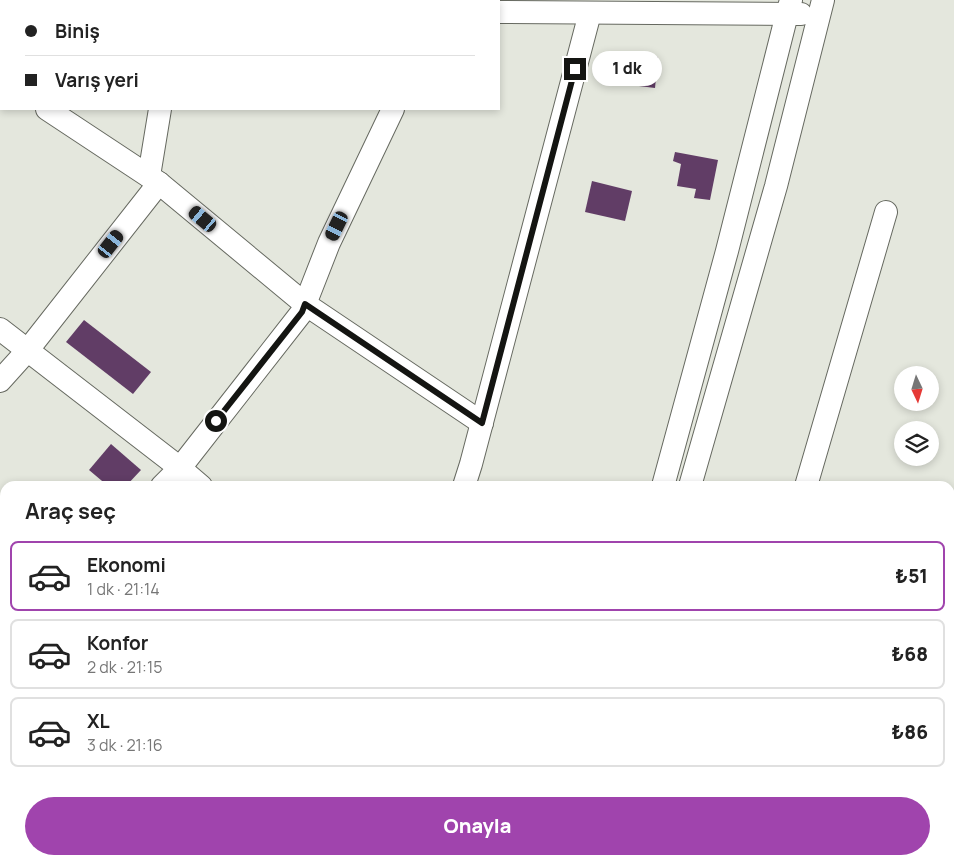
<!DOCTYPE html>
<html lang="tr">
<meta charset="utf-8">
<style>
body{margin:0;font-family:Manrope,sans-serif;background:#f6f6f6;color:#222;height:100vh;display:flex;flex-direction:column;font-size:19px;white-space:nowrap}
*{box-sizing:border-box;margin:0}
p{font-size:16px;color:#767676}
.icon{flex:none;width:28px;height:28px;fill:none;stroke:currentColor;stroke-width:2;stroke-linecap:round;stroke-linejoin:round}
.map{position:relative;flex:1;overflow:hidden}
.panel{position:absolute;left:0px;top:481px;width:955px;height:384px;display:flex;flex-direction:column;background:#fff;border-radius:15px 15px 0 0;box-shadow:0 2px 8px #0003}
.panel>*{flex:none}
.top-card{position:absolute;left:0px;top:0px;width:500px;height:110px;box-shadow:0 2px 8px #0003;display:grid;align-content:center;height:110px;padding:0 25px;background:#fff}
.needle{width:32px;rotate:176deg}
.fabs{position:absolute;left:894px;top:366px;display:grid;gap:10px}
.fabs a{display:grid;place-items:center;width:45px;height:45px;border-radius:50%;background:#fff;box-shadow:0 2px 8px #0003;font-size:25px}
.end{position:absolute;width:22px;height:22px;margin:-11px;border:6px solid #141512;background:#fff;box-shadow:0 0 0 2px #fff}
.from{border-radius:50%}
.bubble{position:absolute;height:35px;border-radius:18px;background:#fff;box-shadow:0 2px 8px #0003;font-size:16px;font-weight:800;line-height:35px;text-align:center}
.car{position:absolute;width:15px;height:30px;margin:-15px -8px;border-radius:6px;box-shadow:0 0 4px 1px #0007;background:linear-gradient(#222 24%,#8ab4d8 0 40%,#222 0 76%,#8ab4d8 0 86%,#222 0)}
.top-card b{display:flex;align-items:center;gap:18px;height:48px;font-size:19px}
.top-card b+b{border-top:1px solid #e0e0e0}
.top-card i{width:12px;height:12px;background:#222}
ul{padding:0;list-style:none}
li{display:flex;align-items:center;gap:15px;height:70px;margin:0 10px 8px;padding:0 15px;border:2px solid #e0e0e0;border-radius:8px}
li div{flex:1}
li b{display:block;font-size:19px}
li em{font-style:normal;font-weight:800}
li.current{border-color:#a044ad}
li>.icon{width:45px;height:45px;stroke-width:1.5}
h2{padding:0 25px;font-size:22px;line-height:60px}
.cta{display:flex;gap:10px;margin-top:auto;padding:10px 25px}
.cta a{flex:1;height:58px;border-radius:30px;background:#a044ad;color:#fff;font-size:20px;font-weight:800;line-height:58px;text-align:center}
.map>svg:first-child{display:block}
.building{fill:#613d66}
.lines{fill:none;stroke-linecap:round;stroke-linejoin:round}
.minor-casing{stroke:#666960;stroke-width:24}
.minor{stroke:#fff;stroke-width:22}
.route{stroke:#141512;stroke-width:6}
</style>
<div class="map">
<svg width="954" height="864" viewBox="0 0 954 864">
<rect width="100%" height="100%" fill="#e4e7dd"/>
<g class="building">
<polygon points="619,52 658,57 655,88 615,83"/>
<polygon points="675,152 718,160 710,200 694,198 696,189 677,186 681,164 673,161"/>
<polygon points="592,181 632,191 625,221 585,212"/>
<polygon points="84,320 151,372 133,394 66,342"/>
<polygon points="111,444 141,470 126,486 108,486 89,470"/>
</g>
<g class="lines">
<defs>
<g id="minor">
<polyline points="176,1 176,0"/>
<polyline points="488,1 488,0"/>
<polyline points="499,12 801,14"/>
<polyline points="0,15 1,15"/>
<polyline points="0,78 1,78"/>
<polyline points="47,109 159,183 305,304 482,423"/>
<polyline points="149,176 160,109"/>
<polyline points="0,329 180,468 201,486"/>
<polyline points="0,381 27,351 159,183"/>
<polyline points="162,486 180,468 302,312 329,243 393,109"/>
<polyline points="464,486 471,464 590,13"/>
<polyline points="663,486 727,251 787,14 791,0"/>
<polyline points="690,486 776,186 823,0"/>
<polyline points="806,486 886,212"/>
<polyline points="0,636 5,641"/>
<polyline points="950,655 954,647"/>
<polyline points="950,732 954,734"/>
<polyline points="287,860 295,864"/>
<polyline points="121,864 127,860"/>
<polyline points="554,864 555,860"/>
<polyline points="581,864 582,860"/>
<polyline points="846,864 848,860"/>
</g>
</defs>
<use href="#minor" class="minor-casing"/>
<use href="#minor" class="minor"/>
</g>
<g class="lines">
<polyline class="route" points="216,421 302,312 305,304 482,423 575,69"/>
</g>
</svg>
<div class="fabs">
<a><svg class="needle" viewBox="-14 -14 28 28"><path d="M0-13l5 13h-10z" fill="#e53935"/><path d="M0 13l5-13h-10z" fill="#767676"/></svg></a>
<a><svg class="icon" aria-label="layers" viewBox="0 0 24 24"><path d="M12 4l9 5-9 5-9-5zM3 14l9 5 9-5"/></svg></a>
</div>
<i class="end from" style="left:216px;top:421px"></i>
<i class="end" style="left:575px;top:69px"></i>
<div class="bubble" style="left:592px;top:51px;width:70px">1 dk</div>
<i class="car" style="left:203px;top:219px;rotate:310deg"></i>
<i class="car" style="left:337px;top:226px;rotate:206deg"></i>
<i class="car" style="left:111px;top:244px;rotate:38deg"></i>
<div class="top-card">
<b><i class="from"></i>Biniş</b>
<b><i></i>Varış yeri</b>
</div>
<section class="panel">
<h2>Araç seç</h2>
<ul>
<li class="current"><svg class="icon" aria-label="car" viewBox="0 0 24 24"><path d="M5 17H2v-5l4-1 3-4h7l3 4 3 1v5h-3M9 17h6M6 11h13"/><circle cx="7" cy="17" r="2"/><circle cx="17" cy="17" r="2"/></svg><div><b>Ekonomi</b><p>1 dk · 21:14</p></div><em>₺51</em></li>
<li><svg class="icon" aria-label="car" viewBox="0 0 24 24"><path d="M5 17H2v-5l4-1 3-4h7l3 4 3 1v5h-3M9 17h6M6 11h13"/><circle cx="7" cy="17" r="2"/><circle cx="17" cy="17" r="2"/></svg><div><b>Konfor</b><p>2 dk · 21:15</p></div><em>₺68</em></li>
<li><svg class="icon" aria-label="car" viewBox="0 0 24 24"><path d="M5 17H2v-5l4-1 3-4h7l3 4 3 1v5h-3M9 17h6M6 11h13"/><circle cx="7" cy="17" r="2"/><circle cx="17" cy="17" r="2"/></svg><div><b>XL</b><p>3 dk · 21:16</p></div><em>₺86</em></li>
</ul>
<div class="cta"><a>Onayla</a></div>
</section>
</div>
